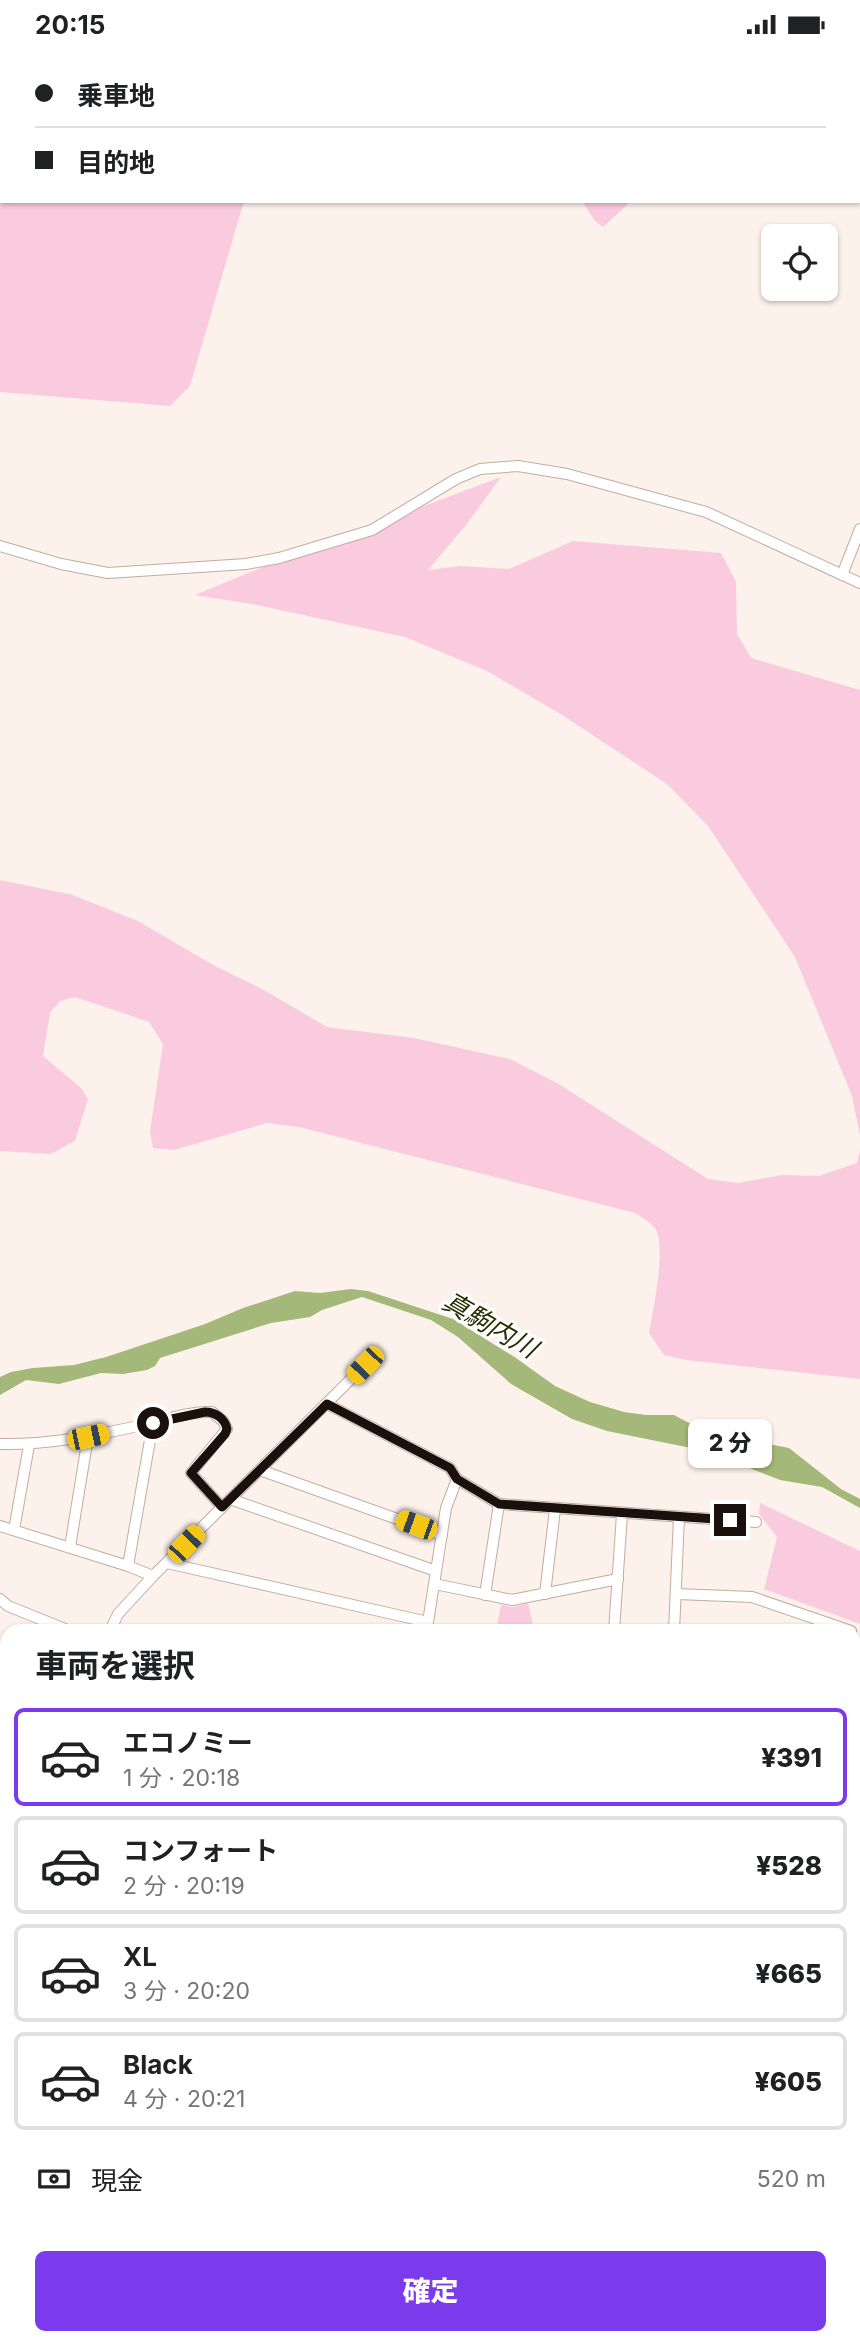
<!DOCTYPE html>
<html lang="ja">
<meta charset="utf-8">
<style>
body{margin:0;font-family:Inter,"Noto Sans JP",sans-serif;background:#f6f6f6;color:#202124;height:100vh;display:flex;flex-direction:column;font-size:26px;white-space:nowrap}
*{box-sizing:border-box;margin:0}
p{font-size:23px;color:#757577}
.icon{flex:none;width:38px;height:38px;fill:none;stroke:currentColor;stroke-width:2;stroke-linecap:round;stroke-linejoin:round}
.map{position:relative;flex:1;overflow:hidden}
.details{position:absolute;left:0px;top:1575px;width:861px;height:721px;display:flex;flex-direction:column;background:#fff;border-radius:21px 21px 0 0;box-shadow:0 2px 5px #0004}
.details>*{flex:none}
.hud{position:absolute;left:0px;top:0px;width:861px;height:154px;box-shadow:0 2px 5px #0004;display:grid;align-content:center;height:154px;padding:0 35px;background:#fff}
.controls{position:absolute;left:761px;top:175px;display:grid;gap:14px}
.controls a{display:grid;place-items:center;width:77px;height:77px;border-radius:10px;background:#fff;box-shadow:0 2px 5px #0004;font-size:35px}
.end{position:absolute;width:32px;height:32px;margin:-16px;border:9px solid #1a110c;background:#fff;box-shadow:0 0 0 4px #fff}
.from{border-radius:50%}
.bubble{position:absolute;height:49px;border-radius:10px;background:#fff;box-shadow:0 2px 5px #0004;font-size:23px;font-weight:800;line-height:49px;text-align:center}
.car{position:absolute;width:21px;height:42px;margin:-21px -10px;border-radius:9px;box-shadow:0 0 5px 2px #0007;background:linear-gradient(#f5c518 24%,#345 0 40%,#f5c518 0 76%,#345 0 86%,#f5c518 0)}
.hud b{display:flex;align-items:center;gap:24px;height:66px;font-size:26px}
.hud b+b{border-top:2px solid #e0e0e0}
.hud i{width:18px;height:18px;background:#202124}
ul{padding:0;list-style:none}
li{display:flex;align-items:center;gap:21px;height:98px;margin:0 14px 10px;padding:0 21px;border:4px solid #e0e0e0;border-radius:10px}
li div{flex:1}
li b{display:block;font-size:26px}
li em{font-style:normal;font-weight:800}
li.selected{border-color:#7c3aed}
li>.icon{width:63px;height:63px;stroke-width:1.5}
h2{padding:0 35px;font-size:32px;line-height:84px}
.pay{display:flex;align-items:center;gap:18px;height:77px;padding:0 35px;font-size:26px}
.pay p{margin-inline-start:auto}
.action{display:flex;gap:14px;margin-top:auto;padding:14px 35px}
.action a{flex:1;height:80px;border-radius:10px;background:#7c3aed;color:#fff;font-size:28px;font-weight:800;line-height:80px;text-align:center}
.status{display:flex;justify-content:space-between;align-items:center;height:49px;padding:0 35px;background:#fff;direction:ltr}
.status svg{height:19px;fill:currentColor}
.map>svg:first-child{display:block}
.green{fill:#facbdf}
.water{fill:#a4b979}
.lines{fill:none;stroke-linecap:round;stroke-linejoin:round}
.stream{stroke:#a4b979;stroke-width:2.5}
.minor-casing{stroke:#c4ac9c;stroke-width:12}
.highway-casing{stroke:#d1cfce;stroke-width:17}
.minor{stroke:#fff;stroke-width:10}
.highway{stroke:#dc5957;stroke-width:14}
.route{stroke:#1a110c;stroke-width:9}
.labels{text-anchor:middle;stroke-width:6;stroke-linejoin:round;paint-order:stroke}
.water-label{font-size:26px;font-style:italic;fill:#242f00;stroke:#fff}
</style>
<div class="status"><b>20:15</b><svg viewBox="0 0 49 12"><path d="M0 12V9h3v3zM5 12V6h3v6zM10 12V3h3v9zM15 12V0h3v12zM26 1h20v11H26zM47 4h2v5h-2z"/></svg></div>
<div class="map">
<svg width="860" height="2296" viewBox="0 0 860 2296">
<rect width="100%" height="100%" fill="#fcf2eb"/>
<g class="green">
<polygon points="0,0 285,0 284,2 2,2 2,152 244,152 190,337 170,357 0,343"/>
<polygon points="582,152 628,152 626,157 603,178 595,172"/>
<polygon points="501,428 466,476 428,521 460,517 509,520 573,492 721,504 736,533 737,585 751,609 860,641 860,1087 852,1047 795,908 708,777 667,735 562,666 487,622 405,588 257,556 195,546 275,513"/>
<path d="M 0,831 L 73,846 L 138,872 L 213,916 L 264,941 L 327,978 L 414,989 L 510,1010 L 557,1034 L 708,1130 L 738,1134 L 782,1126 L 819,1127 L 857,1114 L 860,1101 L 860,1330 L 686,1311 L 664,1306 L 649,1284 C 653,1261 666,1201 656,1181 C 652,1174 641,1168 635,1164 L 299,1078 L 267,1074 L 174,1101 L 153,1099 L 150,1082 L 163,995 L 149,973 L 75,948 L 60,952 L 50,964 L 43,1007 L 81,1039 L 88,1050 L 75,1092 L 51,1105 L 0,1102 Z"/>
<polygon points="760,1454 860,1502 860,1575 764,1540 777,1488 759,1465"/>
<polygon points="528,1554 533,1576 496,1582 501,1556 513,1558"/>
<polygon points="7,1875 7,2110 0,2103 0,1879"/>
<polygon points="854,1883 860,1883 860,2257 854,2256"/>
<polygon points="854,2279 860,2280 860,2296 113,2296 111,2289 854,2289"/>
</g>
<polygon class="water" points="351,1240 368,1242 453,1270 516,1309 555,1337 590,1353 624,1363 646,1366 674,1366 695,1377 743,1384 769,1395 789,1399 841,1440 860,1450 860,1459 822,1438 780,1431 706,1402 607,1382 572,1370 511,1335 458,1288 431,1271 362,1248 322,1261 310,1268 271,1274 160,1309 155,1317 147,1321 123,1325 101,1324 59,1335 26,1331 0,1346 0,1328 11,1323 33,1319 74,1316 106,1308 205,1275 243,1259 295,1242 320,1244"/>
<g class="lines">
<g class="stream">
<polyline points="369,2289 373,2296"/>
<polyline points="667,2289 673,2296"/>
<polyline points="50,2296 53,2289"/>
</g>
<defs>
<g id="minor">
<polyline points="0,497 61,515 108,524 246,515 279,509 372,481 456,430 480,420 518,417 567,425 706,463 860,534"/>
<polyline points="842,526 860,480"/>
<polyline points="327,1355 450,1419 457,1430 499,1455 756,1473"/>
<path d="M 0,1395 C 47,1396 92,1387 138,1377 C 162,1372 188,1362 212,1363 L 223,1372 L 227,1380 L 191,1424 L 222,1458"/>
<polyline points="260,1421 442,1486"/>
<polyline points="230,1450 436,1522"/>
<polyline points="0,1477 128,1517 153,1527"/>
<polyline points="14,1481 29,1396"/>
<polyline points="70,1498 88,1388"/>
<polyline points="167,1514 428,1573 446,1459 457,1430"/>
<polyline points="128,1517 153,1374"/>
<polyline points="435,1535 512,1551 618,1530"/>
<polyline points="545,1545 555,1460"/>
<polyline points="677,1545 752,1548 851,1582"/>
<polyline points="485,1546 499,1455"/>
<polyline points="0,1550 8,1557 70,1582"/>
<polyline points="110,1582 118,1565 153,1527 365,1316"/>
<polyline points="614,1582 622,1465"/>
<polyline points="674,1582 679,1468"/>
<polyline points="854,1656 860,1659"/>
<polyline points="0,2129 7,2137"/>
<polyline points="0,2174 7,2180"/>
<polyline points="0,2246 7,2236"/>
<polyline points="854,2264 860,2266"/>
<polyline points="65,2289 68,2296"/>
</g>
<g id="highway">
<polyline points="0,1704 7,1706"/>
<polyline points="854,1838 860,1840"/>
</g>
</defs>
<use href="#minor" class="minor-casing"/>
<use href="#highway" class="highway-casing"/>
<use href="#minor" class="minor"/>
<use href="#highway" class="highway"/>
</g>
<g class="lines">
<path class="route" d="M 153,1374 L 205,1363 C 216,1363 225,1370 227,1380 L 225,1385 L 191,1424 L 222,1458 L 327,1355 L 450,1419 L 457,1430 L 499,1455 L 730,1471"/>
</g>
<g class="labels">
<g class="water-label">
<text transform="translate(490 1276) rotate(30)" y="9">真駒内川</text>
</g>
</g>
</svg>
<div class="controls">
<a><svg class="icon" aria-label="locate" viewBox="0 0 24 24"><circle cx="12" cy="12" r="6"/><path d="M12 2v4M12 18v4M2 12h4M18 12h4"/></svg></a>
</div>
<i class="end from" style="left:153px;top:1374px"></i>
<i class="end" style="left:730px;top:1471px"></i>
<div class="bubble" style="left:688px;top:1370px;width:84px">2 分</div>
<i class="car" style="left:365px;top:1316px;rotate:224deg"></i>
<i class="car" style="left:88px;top:1388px;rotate:78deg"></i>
<i class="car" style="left:416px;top:1476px;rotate:290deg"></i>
<i class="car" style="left:186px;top:1495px;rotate:44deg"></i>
<div class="hud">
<b><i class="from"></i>乗車地</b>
<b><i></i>目的地</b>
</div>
<section class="details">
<h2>車両を選択</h2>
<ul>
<li class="selected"><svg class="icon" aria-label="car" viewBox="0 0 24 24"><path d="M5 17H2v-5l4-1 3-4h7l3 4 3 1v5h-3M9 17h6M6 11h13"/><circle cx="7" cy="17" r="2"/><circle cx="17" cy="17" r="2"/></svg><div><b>エコノミー</b><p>1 分 · 20:18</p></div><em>¥391</em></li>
<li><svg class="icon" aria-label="car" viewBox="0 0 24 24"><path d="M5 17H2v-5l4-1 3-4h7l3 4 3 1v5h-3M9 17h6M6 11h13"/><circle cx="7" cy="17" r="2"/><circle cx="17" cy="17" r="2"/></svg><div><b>コンフォート</b><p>2 分 · 20:19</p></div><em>¥528</em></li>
<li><svg class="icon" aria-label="car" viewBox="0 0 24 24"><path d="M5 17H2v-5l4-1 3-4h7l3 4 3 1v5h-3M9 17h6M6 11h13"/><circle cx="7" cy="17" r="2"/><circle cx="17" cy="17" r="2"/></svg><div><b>XL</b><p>3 分 · 20:20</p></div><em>¥665</em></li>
<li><svg class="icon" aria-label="car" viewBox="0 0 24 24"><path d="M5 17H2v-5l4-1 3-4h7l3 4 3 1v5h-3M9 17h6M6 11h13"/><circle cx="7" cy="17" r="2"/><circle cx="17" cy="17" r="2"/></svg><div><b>Black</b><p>4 分 · 20:21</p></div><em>¥605</em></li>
</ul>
<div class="pay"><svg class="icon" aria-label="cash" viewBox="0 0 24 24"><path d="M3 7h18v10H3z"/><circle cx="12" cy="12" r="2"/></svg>現金<p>520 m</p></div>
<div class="action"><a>確定</a></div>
</section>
</div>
